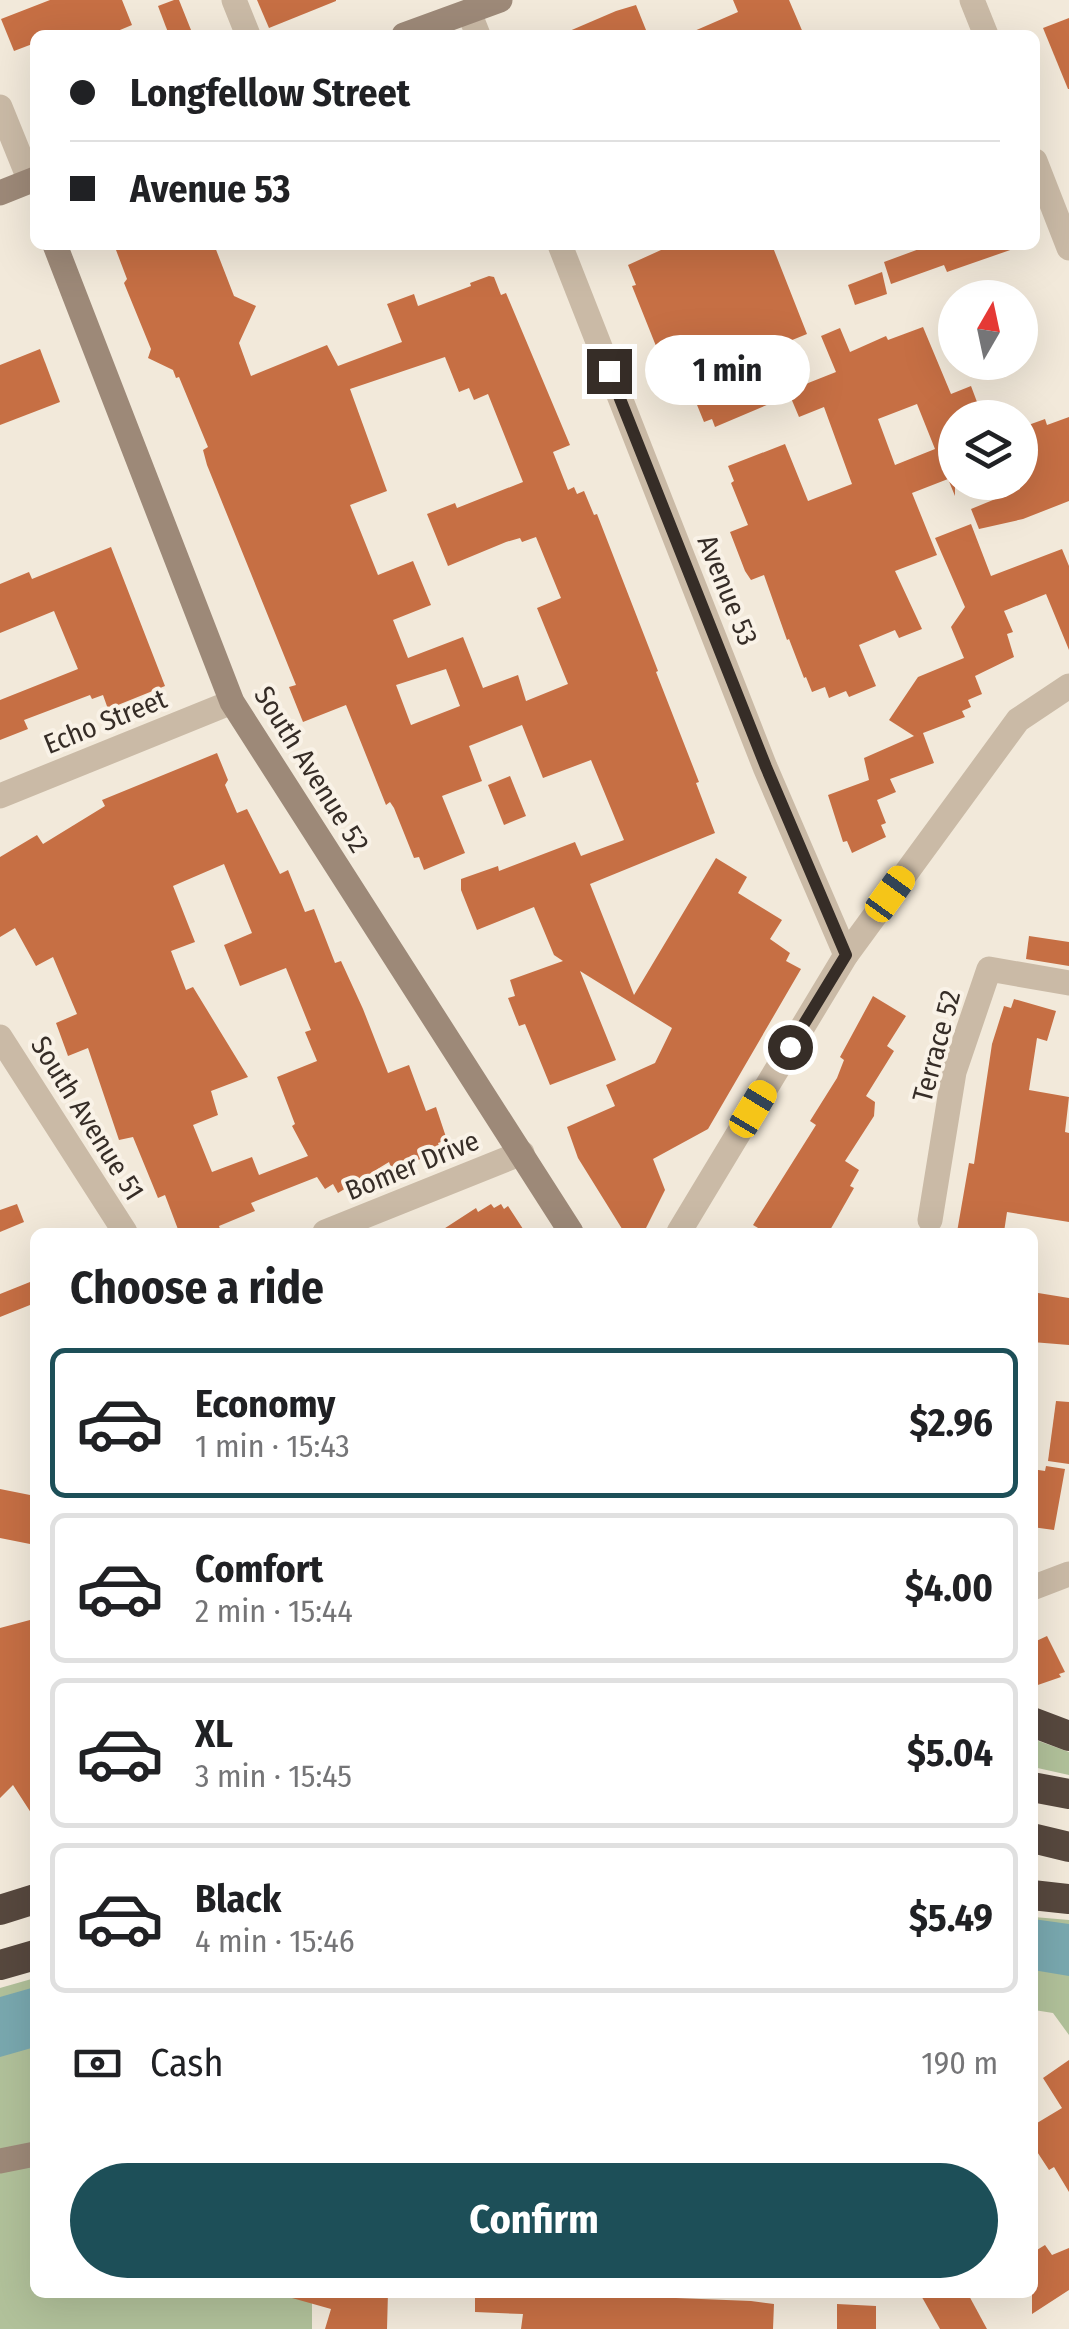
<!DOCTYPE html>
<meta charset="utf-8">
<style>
body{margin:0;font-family:"Fira Sans Condensed",sans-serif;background:#f2f2f2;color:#202124;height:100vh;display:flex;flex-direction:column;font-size:38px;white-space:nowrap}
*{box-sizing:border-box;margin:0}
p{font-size:32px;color:#757577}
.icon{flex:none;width:55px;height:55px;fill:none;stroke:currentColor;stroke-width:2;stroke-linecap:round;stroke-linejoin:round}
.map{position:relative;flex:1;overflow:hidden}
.sheet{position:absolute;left:30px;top:1228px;width:1008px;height:1070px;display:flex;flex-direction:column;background:#fff;border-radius:15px;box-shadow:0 10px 40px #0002}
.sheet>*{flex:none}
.top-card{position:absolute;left:30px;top:30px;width:1010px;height:220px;border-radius:15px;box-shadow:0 10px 40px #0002;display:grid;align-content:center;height:220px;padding:0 40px;background:#fff}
.needle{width:65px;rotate:9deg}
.controls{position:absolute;left:938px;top:280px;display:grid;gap:20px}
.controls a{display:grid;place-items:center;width:100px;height:100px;border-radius:50%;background:#fff;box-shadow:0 10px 40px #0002;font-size:50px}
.end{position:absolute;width:45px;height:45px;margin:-22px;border:12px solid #362d27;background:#fff;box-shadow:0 0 0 5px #fff}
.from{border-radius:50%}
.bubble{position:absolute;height:70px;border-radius:35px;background:#fff;box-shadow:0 10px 40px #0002;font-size:32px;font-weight:700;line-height:70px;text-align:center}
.car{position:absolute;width:30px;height:60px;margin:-30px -15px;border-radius:12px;box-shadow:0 0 8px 2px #0007;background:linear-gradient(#f5c518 24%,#345 0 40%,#f5c518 0 76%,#345 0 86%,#f5c518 0)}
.top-card b{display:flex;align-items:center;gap:35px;height:95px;font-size:38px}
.top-card b+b{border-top:2px solid #e0e0e0}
.top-card i{width:25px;height:25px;background:#202124}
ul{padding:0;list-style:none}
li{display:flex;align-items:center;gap:30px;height:150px;margin:0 20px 15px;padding:0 20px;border:5px solid #e0e0e0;border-radius:15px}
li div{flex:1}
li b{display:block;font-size:38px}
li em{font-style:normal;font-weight:700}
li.on{border-color:#1d4f58}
li>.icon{width:90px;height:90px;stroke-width:1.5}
h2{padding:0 40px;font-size:45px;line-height:120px}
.pay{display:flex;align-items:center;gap:25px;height:110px;padding:0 40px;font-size:38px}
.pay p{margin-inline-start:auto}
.button{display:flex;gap:20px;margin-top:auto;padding:20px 40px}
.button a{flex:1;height:115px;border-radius:60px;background:#1d4f58;color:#fff;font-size:40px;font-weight:700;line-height:115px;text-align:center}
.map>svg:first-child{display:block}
.green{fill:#b1c19a}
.water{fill:#79a8af}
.building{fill:#c66f44;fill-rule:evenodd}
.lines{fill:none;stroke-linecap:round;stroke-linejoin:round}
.street{stroke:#cabaa6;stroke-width:25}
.secondary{stroke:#9d8978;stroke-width:25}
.highway{stroke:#57483e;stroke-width:30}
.route{stroke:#362d27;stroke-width:12}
.labels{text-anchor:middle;stroke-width:8;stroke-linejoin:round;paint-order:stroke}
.street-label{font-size:28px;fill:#362d27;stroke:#f9f2e7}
</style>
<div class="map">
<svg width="1069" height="2329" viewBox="0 0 1069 2329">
<rect width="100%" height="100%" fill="#f2e9da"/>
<g class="green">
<polygon points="1033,1739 1069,1752 1069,1775 1033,1767"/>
<polygon points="1034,1917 1069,1920 1069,2035 1053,2013 1034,2010"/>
<polygon points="35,1978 35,2292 312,2293 312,2329 0,2329 0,1988"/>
</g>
<g class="water">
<polygon points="1033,1919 1069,1924 1069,1976 1033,1970"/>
<polygon points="35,1987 35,2047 0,2057 0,1997"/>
</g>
<g class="building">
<polygon points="50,0 122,0 132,25 108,35 35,35 35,43 14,51 1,19"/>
<polygon points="174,0 179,0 193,35 169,35 158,6"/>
<polygon points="257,0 336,0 336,1 269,28"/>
<polygon points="733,0 789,0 804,35 685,35 738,12"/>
<polygon points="636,5 648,35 560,35 616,11"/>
<polygon points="1069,18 1069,89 1068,89 1043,28"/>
<path d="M 129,245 L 215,247 L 234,296 L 256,306 L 239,343 L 251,376 L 327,345 L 338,366 L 402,342 L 387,304 L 414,294 L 418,306 L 471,286 L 470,283 L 489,276 L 494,277 L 501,295 L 506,293 L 570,445 L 553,452 L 568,490 L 574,487 L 577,494 L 584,491 L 594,515 L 597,514 L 658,671 L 656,672 L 699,782 L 696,783 L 715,833 L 590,884 L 634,995 L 716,858 L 747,877 L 738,893 L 782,920 L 770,939 L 790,953 L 786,961 L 801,969 L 708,1129 L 653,1159 L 665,1190 L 644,1232 L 624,1232 L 578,1158 L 567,1127 L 615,1106 L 606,1085 L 655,1063 L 672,1028 L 580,971 L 616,1060 L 550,1085 L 525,1024 L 519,1026 L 508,998 L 515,996 L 510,980 L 563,961 L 554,955 L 534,907 L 477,930 L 461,890 L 461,879 L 498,866 L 499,871 L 575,842 L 581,856 L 624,840 L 591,760 L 543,778 L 522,725 L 469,746 L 482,781 L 442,796 L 465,853 L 424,870 L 419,857 L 414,858 L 394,808 L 390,802 L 386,805 L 346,705 L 303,722 L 289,687 L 296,685 L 207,465 L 203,450 L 208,447 L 179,377 L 176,378 L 173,370 L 148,358 L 151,349 L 124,283 L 127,279 L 116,250 ZM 445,357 L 459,392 L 469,388 L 474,400 L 488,394 L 523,482 L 457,508 L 455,503 L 427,514 L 448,566 L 506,542 L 520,538 L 522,542 L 536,537 L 561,598 L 537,608 L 568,684 L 526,701 L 518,675 L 483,688 L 463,637 L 408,658 L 393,620 L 431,605 L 413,561 L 378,575 L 350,505 L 387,491 L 350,389 ZM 446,669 L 460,706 L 411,725 L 396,685 Z"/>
<polygon points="672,245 772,245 807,334 750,357 769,404 715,427 712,419 704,422 686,378 674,380 666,360 662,361 632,286 636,285 628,265"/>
<polygon points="930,245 1015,245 1016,248 947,272 944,265 891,284 884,262"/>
<polygon points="882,272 887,294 855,305 848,285"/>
<path d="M 923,327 L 951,394 L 971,386 L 983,418 L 955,418 L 955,496 L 948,479 L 912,493 L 937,555 L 895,571 L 922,629 L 899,638 L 895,630 L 859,645 L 876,686 L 849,697 L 846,691 L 829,698 L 825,687 L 812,692 L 806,677 L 804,678 L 789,639 L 787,640 L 764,575 L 751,580 L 745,571 L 730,532 L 748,525 L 731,483 L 734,481 L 728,466 L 785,444 L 808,501 L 852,484 L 824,407 L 799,417 L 788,391 L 836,372 L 821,336 L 840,328 L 850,352 L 886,336 L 888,340 ZM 917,404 L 935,449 L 895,465 L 878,419 Z"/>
<polygon points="40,349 60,402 0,425 0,365"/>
<polygon points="1069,417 1069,501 1023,519 979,529 971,509 1020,489 1020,428 1045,419 1047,425"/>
<polygon points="971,524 991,576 1062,549 1069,566 1069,650 1046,594 1004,611 1013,632 1007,634 1014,657 975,676 982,694 968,700 971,707 962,711 965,717 923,733 934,763 890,779 896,792 877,800 886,823 881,825 886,837 852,853 847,841 843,842 828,795 869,780 864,758 914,736 889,720 918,677 964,658 951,627 965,607 935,538"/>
<polygon points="111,547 165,686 108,709 103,695 92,699 90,695 24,720 28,729 0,740 0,700 78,669 54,611 0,633 0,584 29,572 32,579"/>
<path d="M 217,753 L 228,780 L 225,785 L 237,813 L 247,809 L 280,874 L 288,870 L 305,912 L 314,909 L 335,963 L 341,961 L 363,1009 L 388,1073 L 409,1065 L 426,1111 L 436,1107 L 447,1140 L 438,1143 L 441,1151 L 413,1162 L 416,1170 L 395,1178 L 389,1162 L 338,1193 L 333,1184 L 325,1189 L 317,1177 L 251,1203 L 255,1211 L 219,1226 L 221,1232 L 179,1232 L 165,1195 L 158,1198 L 133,1137 L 119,1140 L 88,1048 L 68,1056 L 56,1023 L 77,1014 L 53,957 L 36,966 L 15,928 L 0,937 L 0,857 L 37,835 L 43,844 L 105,806 L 102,800 ZM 224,864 L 252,933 L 224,945 L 240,986 L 286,968 L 311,1030 L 305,1032 L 317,1061 L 277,1077 L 295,1124 L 292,1126 L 308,1156 L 259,1175 L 252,1157 L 212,1172 L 193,1125 L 218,1115 L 211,1091 L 248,1077 L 193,987 L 186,990 L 171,951 L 195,942 L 173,886 Z"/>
<polygon points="510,776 526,816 504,825 488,785"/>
<polygon points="1029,936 1069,942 1069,966 1026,959"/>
<polygon points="873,996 906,1016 887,1046 894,1051 866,1096 875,1102 874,1116 845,1161 859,1170 850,1186 854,1188 829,1232 765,1232 753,1225 816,1125 810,1121 837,1078 844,1060 840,1057"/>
<polygon points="1014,999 1056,1011 1047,1041 1037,1038 1029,1090 1069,1097 1065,1132 1069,1133 1069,1222 1007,1212 1004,1232 957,1232 969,1163 974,1164 992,1044 1004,1006 1011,1008"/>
<polygon points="17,1204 24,1222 0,1232 0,1210"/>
<polygon points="491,1204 494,1208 501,1204 504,1209 508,1206 525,1232 439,1232 476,1208 478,1212"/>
<polygon points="35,1280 35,1303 0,1317 0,1294"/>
<polygon points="1032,1292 1069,1298 1069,1345 1032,1342"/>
<polygon points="1056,1401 1069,1402 1069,1464 1048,1461"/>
<polygon points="1046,1466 1065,1469 1054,1530 1032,1527 1032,1469 1045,1471"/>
<polygon points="0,1489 35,1496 35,1545 0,1538"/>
<polygon points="30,1620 35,1637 35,1819 13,1785 0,1798 0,1628"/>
<polygon points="1047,1636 1065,1672 1059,1674 1061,1677 1032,1687 1032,1643"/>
<polygon points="1069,2060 1069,2192 1054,2167 1049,2170 1032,2144 1032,2126 1062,2108 1043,2078"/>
<polygon points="1045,2245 1052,2255 1069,2248 1069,2290 1032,2314 1032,2253"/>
<polygon points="293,2292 388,2292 387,2329 325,2329 331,2309 292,2298"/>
<polygon points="475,2292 651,2292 651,2297 751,2301 774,2304 773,2329 521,2329 523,2314 475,2312"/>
<polygon points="919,2292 967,2292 987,2329 940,2329"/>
<polygon points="837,2304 876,2306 876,2329 837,2329"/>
</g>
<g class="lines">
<g class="street">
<polyline points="234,0 248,35"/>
<polyline points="972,0 986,35"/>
<polyline points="469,12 478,35"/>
<polyline points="0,107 30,181"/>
<polyline points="1035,161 1069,248"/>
<polyline points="560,245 765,767 846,955"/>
<polyline points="0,796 232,702"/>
<polyline points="0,1037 125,1232"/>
<polyline points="930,1220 954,1072 989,969 1069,983"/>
<polyline points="325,1232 522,1153"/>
<polyline points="679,1232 846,955 1018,720 1069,686"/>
<polyline points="1032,1588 1069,1574"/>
</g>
<g class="secondary">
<polyline points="404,35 500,0"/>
<polyline points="0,193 35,179"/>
<polyline points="55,245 232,702 571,1232"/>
<polyline points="0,2161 35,2154"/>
</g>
<g class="highway">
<polyline points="1032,1722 1069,1736"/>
<polyline points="1032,1787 1069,1794"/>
<polyline points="1032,1838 1069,1847"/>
<polyline points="1032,1895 1069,1899"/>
<polyline points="0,1910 35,1899"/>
<polyline points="0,1965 35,1955"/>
</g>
</g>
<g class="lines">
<polyline class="route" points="609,371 766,767 846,955 790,1047"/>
</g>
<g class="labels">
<g class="street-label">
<text transform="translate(728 590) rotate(68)" y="10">Avenue 53</text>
<text transform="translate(105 721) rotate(-22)" y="10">Echo Street</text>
<text transform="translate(312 769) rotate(58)" y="10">South Avenue 52</text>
<text transform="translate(936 1046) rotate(-75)" y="10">Terrace 52</text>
<text transform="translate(88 1118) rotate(58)" y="10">South Avenue 51</text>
<text transform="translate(412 1165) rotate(-22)" y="10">Bomer Drive</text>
</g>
</g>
</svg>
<div class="controls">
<a><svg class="needle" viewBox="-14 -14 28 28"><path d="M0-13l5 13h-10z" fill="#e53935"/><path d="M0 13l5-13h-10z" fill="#757577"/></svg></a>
<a><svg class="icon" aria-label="layers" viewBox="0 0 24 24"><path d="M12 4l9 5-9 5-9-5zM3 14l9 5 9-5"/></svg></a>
</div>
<i class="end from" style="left:790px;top:1047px"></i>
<i class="end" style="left:609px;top:371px"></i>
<div class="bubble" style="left:645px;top:335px;width:165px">1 min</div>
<i class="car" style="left:890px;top:894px;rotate:36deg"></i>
<i class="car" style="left:753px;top:1109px;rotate:31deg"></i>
<div class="top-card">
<b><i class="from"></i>Longfellow Street</b>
<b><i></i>Avenue 53</b>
</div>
<section class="sheet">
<h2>Choose a ride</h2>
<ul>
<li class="on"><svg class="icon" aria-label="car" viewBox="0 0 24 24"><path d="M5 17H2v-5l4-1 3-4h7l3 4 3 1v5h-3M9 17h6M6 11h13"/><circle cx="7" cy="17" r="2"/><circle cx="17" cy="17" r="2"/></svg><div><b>Economy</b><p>1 min · 15:43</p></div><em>$2.96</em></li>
<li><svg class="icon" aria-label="car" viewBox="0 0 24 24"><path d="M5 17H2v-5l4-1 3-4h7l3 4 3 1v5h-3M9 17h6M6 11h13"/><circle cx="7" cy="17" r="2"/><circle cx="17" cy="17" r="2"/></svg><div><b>Comfort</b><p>2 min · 15:44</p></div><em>$4.00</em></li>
<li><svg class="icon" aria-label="car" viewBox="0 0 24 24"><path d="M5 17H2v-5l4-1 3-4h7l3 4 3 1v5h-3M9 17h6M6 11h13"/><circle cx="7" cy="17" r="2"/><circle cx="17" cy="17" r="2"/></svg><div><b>XL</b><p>3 min · 15:45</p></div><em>$5.04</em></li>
<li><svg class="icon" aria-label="car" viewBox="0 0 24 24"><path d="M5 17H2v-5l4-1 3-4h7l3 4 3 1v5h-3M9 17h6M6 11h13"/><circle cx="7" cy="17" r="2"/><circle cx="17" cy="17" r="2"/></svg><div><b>Black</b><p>4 min · 15:46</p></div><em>$5.49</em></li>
</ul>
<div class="pay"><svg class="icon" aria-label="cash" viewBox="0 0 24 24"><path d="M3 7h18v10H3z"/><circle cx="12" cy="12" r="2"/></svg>Cash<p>190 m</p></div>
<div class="button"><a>Confirm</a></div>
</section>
</div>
